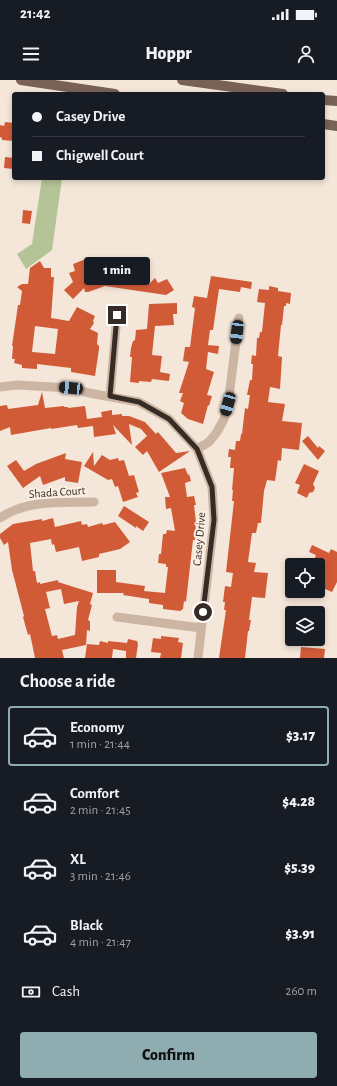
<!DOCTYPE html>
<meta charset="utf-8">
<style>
body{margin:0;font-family:"Alegreya Sans",sans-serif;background:#20242c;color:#f1f3f6;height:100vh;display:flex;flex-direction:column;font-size:15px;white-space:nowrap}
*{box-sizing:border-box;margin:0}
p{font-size:13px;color:#9ea1a6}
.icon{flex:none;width:22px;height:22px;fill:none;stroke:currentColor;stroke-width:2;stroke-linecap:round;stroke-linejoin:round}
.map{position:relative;height:578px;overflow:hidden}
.side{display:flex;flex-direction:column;background:#171b24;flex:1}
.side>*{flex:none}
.banner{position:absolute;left:12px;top:12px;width:313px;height:88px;border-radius:4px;box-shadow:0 2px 6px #0003;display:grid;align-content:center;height:88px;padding:0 20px;background:#171b24}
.controls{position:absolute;left:285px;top:478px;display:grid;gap:8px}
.controls a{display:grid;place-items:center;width:40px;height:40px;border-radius:4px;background:#171b24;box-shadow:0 2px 6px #0003;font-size:20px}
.end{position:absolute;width:18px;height:18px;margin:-9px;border:5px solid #372b26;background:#fff;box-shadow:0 0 0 2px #fff}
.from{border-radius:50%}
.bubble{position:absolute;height:28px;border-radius:4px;background:#171b24;box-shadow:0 2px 6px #0003;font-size:13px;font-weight:800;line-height:28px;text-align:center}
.car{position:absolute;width:12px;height:24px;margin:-12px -6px;border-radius:5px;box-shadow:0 0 3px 1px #0007;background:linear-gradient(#222 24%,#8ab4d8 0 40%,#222 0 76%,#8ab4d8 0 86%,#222 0)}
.banner b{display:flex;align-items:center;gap:14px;height:38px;font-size:15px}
.banner b+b{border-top:1px solid #363941}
.banner i{width:10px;height:10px;background:#f1f3f6}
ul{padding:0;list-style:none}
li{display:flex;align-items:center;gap:12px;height:60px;margin:0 8px 6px;padding:0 12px;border:2px solid transparent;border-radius:4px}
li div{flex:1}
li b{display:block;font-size:15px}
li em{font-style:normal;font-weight:800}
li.selected{border-color:#8fadb1}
li>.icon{width:36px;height:36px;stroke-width:1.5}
h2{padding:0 20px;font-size:18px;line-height:48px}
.pay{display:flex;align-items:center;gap:10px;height:44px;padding:0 20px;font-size:15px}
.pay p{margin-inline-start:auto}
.cta{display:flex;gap:8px;margin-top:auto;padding:8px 20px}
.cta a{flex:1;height:46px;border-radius:4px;background:#8fadb1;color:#111;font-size:16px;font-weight:800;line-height:46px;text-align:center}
.status{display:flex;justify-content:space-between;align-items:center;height:28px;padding:0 20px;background:#171b24;direction:ltr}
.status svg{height:11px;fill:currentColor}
header{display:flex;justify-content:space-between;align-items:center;height:52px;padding:0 20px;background:#171b24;font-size:18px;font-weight:800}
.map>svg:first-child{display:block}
.green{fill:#b5c496}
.building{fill:#d25b37;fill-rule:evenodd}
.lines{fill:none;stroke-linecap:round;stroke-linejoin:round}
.minor{stroke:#cdb5a3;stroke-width:9}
.major{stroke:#7a6155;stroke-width:10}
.route{stroke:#372b26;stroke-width:5}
.labels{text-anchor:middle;stroke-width:4;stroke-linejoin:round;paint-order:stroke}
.street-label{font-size:12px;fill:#372b26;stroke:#fbf0e4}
</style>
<div class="status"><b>21:42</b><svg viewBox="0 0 49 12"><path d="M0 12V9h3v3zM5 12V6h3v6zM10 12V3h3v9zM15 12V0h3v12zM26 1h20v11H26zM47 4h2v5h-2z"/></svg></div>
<header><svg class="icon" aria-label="menu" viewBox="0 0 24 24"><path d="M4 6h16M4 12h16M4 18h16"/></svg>Hoppr<svg class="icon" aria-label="person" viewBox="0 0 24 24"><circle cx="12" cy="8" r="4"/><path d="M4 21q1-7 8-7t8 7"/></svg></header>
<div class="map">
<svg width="337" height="578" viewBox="0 0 337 578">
<rect width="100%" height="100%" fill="#f4e6d8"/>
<polygon class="green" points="42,98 62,98 52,170 26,189 17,174 32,164"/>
<g class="building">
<polygon points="5,42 14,43 14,61 2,60 2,58 0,57 0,45 4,46"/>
<polygon points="5,77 14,78 14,89 4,88"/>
<polygon points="23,130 32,131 30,144 22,143"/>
<polygon points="86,179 140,188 138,202 149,204 155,198 158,203 167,199 174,210 166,215 105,206 88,212 85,212 84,208 73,219 64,210 73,202 69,193 75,191 73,184"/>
<path d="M 40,181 L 44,188 L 51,188 L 51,197 L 54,197 L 51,238 L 69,241 L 77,227 L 95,236 L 93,241 L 94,243 L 90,249 L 98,253 L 97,264 L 99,266 L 99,269 L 95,296 L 71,292 L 71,288 L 37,284 L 37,289 L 22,288 L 22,285 L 14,283 L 15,279 L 12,279 L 13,266 L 12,266 L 18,225 L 20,225 L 22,211 L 17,207 L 22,204 L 28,204 L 30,188 ZM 35,246 L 58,249 L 55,274 L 32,272 Z"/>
<polygon points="211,196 252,202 251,209 241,207 240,212 219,209 213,250 210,250 208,265 219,266 218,274 208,272 206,289 214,292 207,315 212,316 209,326 208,325 203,344 188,339 181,333 184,323 180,321 183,313 179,313 189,282 183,281 185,267 190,267 195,228 192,227 194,216 207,218"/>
<polygon points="269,206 278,208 278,211 291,213 290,224 286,223 286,226 284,226 282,245 281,245 278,276 282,277 280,309 270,307 268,322 285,324 282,341 302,343 299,370 282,368 281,381 278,380 275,401 267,400 264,411 261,443 258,443 256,453 252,453 248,482 256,483 254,492 268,493 265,518 252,517 249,540 251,540 249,551 248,551 245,578 219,578 226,530 224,530 225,522 223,522 225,506 231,507 233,493 226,492 234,421 232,421 233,410 232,410 234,388 230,388 231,377 228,377 229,369 235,370 236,361 240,361 241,354 242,354 245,328 248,329 250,315 247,315 250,300 252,300 253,284 251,284 252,275 256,276 257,258 259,258 260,252 262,252 265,223 257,222 259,209 269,210"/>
<polygon points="177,223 177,234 173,234 174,245 155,246 152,275 162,276 160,292 170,294 169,301 152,299 151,302 139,301 139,303 130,302 132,277 130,277 131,268 133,261 135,260 136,250 147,249 149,224"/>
<polygon points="42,312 45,328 64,326 64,327 68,327 68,328 85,326 87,339 102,337 101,332 112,330 112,335 122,334 122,336 129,336 145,342 156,354 158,352 176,373 190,371 159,392 147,371 143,375 135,367 147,356 141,349 129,344 132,365 113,345 116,354 94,357 93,346 78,348 77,345 51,349 51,348 11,355 10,347 0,351 0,326 7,325 8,329 38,325"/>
<polygon points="308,356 318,368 319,366 325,371 318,380 302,361"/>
<polygon points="93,372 94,386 102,375 110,380 118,378 119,381 124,380 129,396 134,395 139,412 136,413 138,417 123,422 118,406 115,407 112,399 108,400 84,386"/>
<polygon points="66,373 65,379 82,382 78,403 65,401 65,397 43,405 40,396 23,408 7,386 16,380 24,391 36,384"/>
<polygon points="304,384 319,391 313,404 315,408 313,412 309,413 307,418 297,413 300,405 295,403"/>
<polygon points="185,388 188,395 189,394 191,401 185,403 187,417 194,416 196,425 194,425 196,442 195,460 193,460 186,522 184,521 183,529 180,531 163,529 163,525 149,523 149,519 123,515 124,513 97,513 97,490 116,490 116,502 145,506 144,511 165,513 168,487 166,487 166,484 158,483 159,474 161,474 163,454 166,454 167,450 175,451 171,428 166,429 165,417 170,417 161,393"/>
<polygon points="124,426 149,442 143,451 136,446 136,448 118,436"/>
<path d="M 53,438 L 55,447 L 81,441 L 82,445 L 87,444 L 88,447 L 102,443 L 103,445 L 115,442 L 130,462 L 120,469 L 99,474 L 99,477 L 82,481 L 79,467 L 56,472 L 54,464 L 52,465 L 51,459 L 30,463 L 33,491 L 35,491 L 37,503 L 40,502 L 40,504 L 58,500 L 58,502 L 93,513 L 90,524 L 92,525 L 88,540 L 90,541 L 90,551 L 87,550 L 86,565 L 62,570 L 64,578 L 35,578 L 30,554 L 28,555 L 23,537 L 24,536 L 12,490 L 8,462 L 4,465 L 0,458 L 0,454 L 13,444 L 42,439 L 42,441 ZM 61,509 L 64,524 L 79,521 L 77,527 L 75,555 L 58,559 L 57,555 L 52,556 L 45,529 L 50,528 L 46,512 Z"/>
<polygon points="312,465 329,473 331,469 337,472 337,502 332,512 318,506 318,485 312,485 316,475 309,472"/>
<polygon points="161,556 179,558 178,562 183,563 181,578 160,578 161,573 151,572 153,558 161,559"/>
<polygon points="128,559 137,561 138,564 136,578 126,578 126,571 113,569 112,578 85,578 87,564 99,565 100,561 108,563 108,561 127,563"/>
<polygon points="301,567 325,569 324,578 300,578"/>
</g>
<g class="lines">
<g class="minor">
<polyline points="0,307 17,305 71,308 89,313 139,322 169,339 197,369 212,407 214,440 198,578"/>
<polyline points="110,316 117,235"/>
<polyline points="197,369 209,362 217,352 224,339 228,324 239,238"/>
<path d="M 0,438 C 28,419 62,423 94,422"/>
<polyline points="117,537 201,548"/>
</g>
<g class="major">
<polyline points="21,0 115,14"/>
<polyline points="182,0 283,14"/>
<polyline points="323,20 337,21"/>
<polyline points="323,44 337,46"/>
</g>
</g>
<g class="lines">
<polyline class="route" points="117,235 110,316 139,322 169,339 197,369 212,407 214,440 203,532"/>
</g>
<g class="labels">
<g class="street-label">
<text transform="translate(57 412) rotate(-4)" y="4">Shada Court</text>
<text transform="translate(199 459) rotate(-85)" y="4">Casey Drive</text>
</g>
</g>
</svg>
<div class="controls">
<a><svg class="icon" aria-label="locate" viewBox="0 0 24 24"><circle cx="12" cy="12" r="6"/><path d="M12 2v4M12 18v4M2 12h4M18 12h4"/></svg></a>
<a><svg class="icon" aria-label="layers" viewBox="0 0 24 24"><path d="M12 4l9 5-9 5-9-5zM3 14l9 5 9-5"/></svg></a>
</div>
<i class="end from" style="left:203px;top:532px"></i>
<i class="end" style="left:117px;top:235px"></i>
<div class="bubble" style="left:84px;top:177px;width:66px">1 min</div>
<i class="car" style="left:237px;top:252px;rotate:187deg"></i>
<i class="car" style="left:71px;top:308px;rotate:275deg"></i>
<i class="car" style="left:228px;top:324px;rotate:196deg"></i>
<div class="banner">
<b><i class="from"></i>Casey Drive</b>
<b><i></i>Chigwell Court</b>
</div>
</div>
<section class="side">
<h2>Choose a ride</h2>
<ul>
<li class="selected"><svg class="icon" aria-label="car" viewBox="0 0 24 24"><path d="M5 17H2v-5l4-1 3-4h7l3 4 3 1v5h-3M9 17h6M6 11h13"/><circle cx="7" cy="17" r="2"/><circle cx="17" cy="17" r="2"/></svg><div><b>Economy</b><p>1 min · 21:44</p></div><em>$3.17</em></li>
<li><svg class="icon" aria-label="car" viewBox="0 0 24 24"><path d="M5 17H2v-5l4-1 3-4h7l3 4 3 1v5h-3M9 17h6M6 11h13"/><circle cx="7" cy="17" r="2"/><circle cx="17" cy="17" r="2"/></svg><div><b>Comfort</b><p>2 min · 21:45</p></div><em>$4.28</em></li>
<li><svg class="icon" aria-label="car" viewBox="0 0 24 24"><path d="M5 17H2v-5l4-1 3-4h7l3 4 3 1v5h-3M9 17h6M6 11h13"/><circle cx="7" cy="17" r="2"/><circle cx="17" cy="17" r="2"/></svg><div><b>XL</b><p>3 min · 21:46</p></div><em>$5.39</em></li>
<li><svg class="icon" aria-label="car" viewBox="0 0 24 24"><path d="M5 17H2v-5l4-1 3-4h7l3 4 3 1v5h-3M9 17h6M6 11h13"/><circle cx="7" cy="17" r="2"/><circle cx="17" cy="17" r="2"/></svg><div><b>Black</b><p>4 min · 21:47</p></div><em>$3.91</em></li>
</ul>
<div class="pay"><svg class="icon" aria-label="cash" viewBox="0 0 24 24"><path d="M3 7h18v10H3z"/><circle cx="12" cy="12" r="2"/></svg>Cash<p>260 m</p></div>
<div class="cta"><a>Confirm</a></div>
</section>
